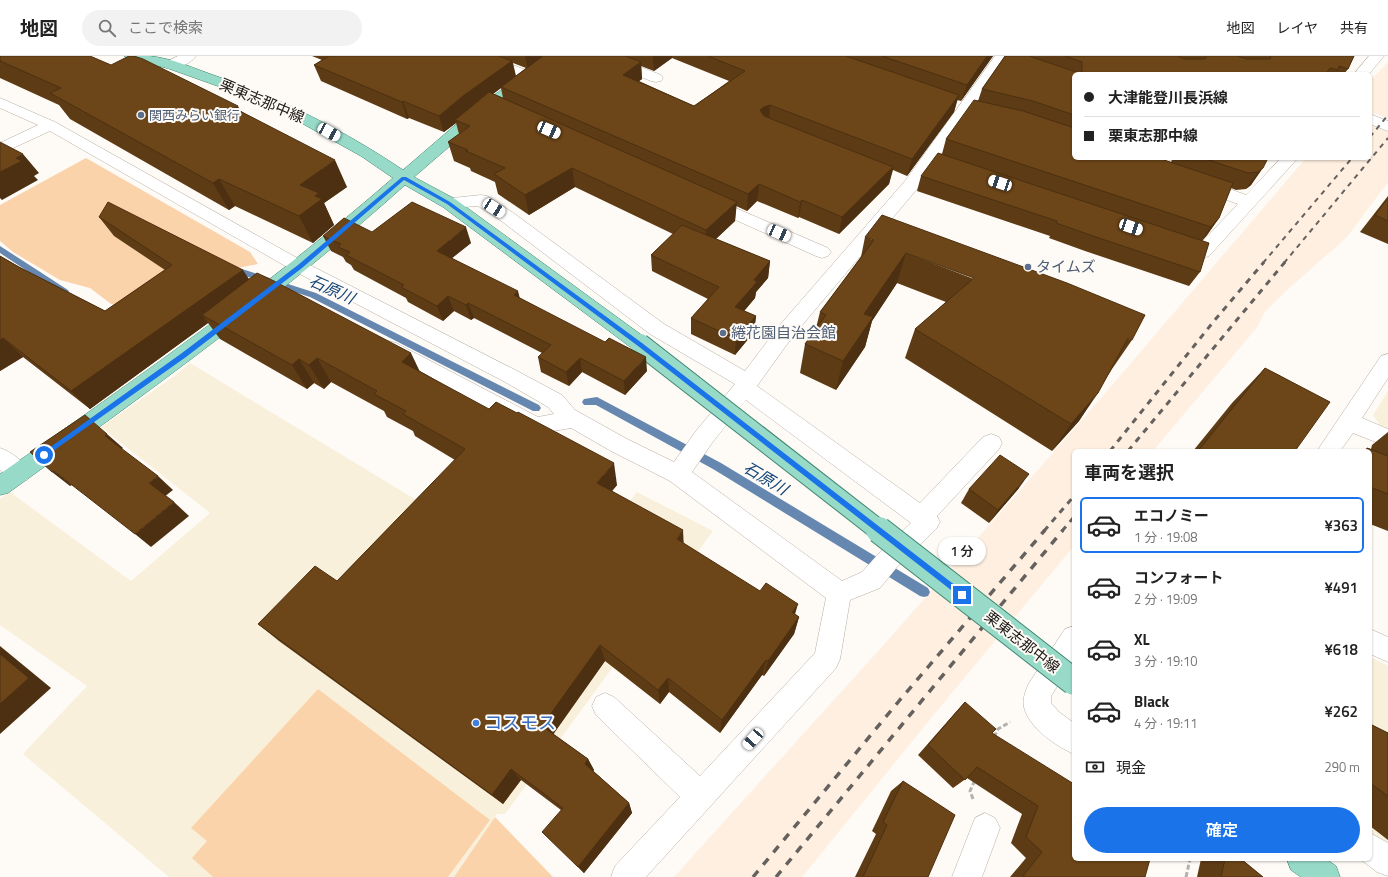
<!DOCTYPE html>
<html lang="ja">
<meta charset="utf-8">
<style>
body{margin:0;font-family:"Titillium Web","Noto Sans JP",sans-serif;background:#f2f2f2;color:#222;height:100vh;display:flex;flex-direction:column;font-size:15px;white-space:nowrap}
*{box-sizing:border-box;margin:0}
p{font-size:13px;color:#767676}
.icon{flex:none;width:22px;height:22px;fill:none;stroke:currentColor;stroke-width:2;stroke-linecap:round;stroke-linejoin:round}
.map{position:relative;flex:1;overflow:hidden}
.details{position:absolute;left:1072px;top:393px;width:300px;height:412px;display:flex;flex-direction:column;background:#fff;border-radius:6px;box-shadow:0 1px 3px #0004}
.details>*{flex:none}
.banner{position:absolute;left:1072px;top:16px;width:300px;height:88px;border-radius:6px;box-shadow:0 1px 3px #0004;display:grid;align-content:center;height:88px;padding:0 12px;background:#fff}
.end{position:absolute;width:18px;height:18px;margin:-9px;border:5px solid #1a73e8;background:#fff;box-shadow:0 0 0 2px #fff}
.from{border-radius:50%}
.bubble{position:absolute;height:28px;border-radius:14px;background:#fff;box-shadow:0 1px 3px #0004;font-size:13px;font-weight:600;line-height:28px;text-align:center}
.car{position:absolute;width:12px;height:24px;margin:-12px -6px;border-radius:5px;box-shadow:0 0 3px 1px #0007;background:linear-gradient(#fff 24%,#345 0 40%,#fff 0 76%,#345 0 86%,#fff 0)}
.banner b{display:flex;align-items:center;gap:14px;height:38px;font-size:15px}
.banner b+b{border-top:1px solid #e0e0e0}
.banner i{width:10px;height:10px;background:#222}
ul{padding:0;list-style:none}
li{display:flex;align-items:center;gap:12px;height:56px;margin:0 8px 6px;padding:0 4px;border:2px solid transparent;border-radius:6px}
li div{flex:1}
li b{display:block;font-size:15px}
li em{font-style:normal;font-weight:600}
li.current{border-color:#1a73e8}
li>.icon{width:36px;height:36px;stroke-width:1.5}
h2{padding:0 12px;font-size:18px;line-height:48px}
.pay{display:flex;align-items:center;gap:10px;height:44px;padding:0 12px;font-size:15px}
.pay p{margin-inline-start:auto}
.primary-button{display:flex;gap:8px;margin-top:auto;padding:8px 12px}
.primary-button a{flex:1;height:46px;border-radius:24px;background:#1a73e8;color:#fff;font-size:16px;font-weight:600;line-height:46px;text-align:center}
header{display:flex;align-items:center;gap:24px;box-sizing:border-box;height:56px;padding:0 20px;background:#fff;border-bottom:1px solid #e0e0e0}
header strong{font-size:19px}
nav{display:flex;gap:22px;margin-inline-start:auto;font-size:14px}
.search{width:280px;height:36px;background:#f2f2f2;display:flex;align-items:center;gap:10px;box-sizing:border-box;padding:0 14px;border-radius:22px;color:#767676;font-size:15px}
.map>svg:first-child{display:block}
.commercial{fill:#f9f0db}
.built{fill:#feefe0}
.green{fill:#fbd3ab}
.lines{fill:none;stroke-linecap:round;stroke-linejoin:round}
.stream{fill:#6688b0;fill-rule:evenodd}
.minor-casing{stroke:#b7aea5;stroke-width:1}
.major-casing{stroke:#3f8671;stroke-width:1}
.path{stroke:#b4b0ad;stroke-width:3;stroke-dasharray:5 2.5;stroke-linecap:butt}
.minor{fill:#fff;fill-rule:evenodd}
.major{fill:#97dac7;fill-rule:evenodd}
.rail-far2{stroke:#65615e;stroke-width:2;stroke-dasharray:5 5;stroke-linecap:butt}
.rail-far1{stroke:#65615e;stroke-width:3;stroke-dasharray:6 6;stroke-linecap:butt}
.rail{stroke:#65615e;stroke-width:3.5;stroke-dasharray:8 8;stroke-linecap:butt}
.major-bridge-far1-casing{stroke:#3f8671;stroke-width:22;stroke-linecap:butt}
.major-bridge-casing{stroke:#3f8671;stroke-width:28;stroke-linecap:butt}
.major-bridge-far1{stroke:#97dac7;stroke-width:20}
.major-bridge{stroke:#97dac7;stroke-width:26}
.wall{fill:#5d3b15;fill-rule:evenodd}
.shaded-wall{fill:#4c3011}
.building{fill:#6c4518;stroke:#4c3011}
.route{fill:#1a73e8}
.service-dot{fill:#5c6f8a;stroke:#fefaf6;stroke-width:1.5}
.shop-dot{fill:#3f7fe0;stroke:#fefaf6;stroke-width:1.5}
.labels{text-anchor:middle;stroke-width:4;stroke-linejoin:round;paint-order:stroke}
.far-service-label{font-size:13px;fill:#4e5e75;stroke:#fefaf6;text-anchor:start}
.street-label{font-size:15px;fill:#1d1916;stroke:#fefaf6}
.service-label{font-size:15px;fill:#4e5e75;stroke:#fefaf6;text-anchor:start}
.water-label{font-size:16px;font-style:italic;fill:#13457a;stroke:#fefaf6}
.near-shop-label{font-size:18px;fill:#366cbe;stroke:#fefaf6;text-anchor:start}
</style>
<header>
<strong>地図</strong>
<div class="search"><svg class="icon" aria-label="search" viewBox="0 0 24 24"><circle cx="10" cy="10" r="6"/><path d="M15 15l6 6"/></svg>ここで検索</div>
<nav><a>地図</a><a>レイヤ</a><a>共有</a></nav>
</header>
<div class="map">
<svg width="1388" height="821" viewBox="0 0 1388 821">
<rect width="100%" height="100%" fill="#fefaf6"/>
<g class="commercial">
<polygon points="190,307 433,454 592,492 637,436 713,475 505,758 497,758 454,821 169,821 23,698 87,630 0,569 0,443 10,436 131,525 210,457 101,371 176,319"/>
<polygon points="1388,335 1388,374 1381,371 1373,359"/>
<polygon points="1370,601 1388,610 1388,789 1370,776"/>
</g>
<g class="built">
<polygon points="1388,6 1388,62 1370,56 1370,25"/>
<polygon points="1370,69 1388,75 1388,126 1347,181 1287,234 1264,257 1258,270 1153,395 1074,395 1074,490 936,656 802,821 674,821 889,583 1102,341 1306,102 1370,102"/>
</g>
<g class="green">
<polygon points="86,102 250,196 258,208 205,218 121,250 111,248 90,232 60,224 13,196 0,185 0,149"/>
<polygon points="318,633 490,764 448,821 213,821 192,802 207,785 191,772"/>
<polygon points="495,761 553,821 454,821"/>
</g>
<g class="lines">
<g class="stream">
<polygon points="0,190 68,234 69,236 68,238 62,238 0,197"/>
<polygon points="242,213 316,237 539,349 541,352 539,355 533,355 310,241 242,219 232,221 228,218 229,216"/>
<polygon points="597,341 721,407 928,532 930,536 928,540 924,541 920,540 713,413 596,349 584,349 582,346 584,343"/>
</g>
<defs>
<g id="minor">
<path d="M 178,0 L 196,0 C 191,8 175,14 166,12 L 164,9 L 166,6 Z"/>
<polygon points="469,0 489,0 534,17 536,20 534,23 529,24 524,23 471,3"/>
<polygon points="594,0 613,0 661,19 663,22 661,25 656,26 651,25 596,3"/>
<path d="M 995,0 L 1009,0 L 917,133 L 793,280 L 757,330 L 920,447 L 983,381 L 991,378 L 999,381 L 1002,387 L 999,393 L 937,460 L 940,466 L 936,473 L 897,511 L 880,532 L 850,544 L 840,603 L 836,612 L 646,821 L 611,821 L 615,810 L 680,741 L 596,659 L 592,650 L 596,641 L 605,637 L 614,641 L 700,720 L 815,597 L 826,542 L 670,425 L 611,395 L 571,372 L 536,378 L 529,376 L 382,297 L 379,292 L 382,287 L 389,285 L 396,287 L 538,361 L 554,358 L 548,351 L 505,326 L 294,215 L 50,75 L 0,98 L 0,87 L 38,69 L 0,52 L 0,42 L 55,66 L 306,207 L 519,316 L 562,339 L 575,354 L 627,383 L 674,406 L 696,375 L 735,328 L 650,278 L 500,164 L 478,150 L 449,152 L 443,151 L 441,147 L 443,143 L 481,139 L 487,140 L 512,156 L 664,268 L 745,315 L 779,270 L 905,125 ZM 746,344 L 911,467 L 881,495 L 862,516 L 842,525 L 692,416 L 712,387 Z"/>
<polygon points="1369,0 1384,0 1369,18 1354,18"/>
<polygon points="1370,58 1388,65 1388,75 1370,68"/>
<polygon points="1281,102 1298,102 1209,200 1203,202 1175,192 1172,188 1175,184 1181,182 1200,188 1238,148 1194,132 1192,128 1194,124 1200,123 1206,124 1246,139"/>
<polygon points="708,140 828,192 831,196 828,200 822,202 816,200 702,149 700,145 702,141"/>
<polygon points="1388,298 1388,322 1362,362 1388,373 1388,391 1353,377 1340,395 1317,395 1381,300"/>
<path d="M 0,392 C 12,396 25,406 30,417 L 27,424 C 15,428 9,422 0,414 Z"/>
<path d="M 1074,570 L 1074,604 L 1051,640 L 1051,647 L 1059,656 L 1074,667 L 1074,698 C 1057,691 1028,671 1024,651 C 1022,643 1026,634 1029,627 L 1065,573 Z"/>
<polygon points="1370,573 1388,581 1388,606 1370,598"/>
<polygon points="985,757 995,762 1000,772 982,821 952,821 975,762"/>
<polygon points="1370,777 1388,787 1388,820 1377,816 1360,803 1370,803"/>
</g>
<g id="major">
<path d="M 125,0 C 133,0 141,0 149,0 C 172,2 195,13 216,20 C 282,43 345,75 403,114 L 468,58 L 519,21 L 549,0 L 565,0 L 479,65 L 414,121 L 455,143 L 647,283 L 650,288 L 647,293 L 640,295 L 633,293 L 443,151 L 405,129 C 280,241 144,339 8,437 L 0,439 L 0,418 C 135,324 269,230 393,122 L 361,100 L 287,59 L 240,38 L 167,12 L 127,3 Z"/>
<polygon points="1287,803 1326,803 1336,810 1340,821 1301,821 1291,814"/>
</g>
</defs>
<use href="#minor" class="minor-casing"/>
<use href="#major" class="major-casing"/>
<g class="path">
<polyline points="994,681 998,673 1010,666"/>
<polyline points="973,743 970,735 975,724"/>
<polyline points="1186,821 1190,803"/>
</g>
<use href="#minor" class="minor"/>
<use href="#major" class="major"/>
<g class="rail-far2">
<polyline points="1370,81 1388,59"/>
<polyline points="1263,207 1352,102"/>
<polyline points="1284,207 1388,82"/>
</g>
<g class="rail-far1">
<polyline points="1110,395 1214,265 1264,206"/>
<polyline points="1128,395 1285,206"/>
<polyline points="1044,475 1074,440"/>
<polyline points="1062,475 1074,461"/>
</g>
<g class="rail">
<polyline points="753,821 899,645 1045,474"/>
<polyline points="776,821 1063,474"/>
</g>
<defs>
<polyline id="major-bridge-far1" points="640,288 880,475"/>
<polyline id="major-bridge" points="879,474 1074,626"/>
</defs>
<use href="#major-bridge-far1" class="major-bridge-far1-casing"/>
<use href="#major-bridge" class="major-bridge-casing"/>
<use href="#major-bridge-far1" class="major-bridge-far1"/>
<use href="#major-bridge" class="major-bridge"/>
</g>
<g class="wall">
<polygon points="0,0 111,9 241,55 347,131 324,147 334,169 313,187 235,150 229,154 70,63 59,49 0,22"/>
<path d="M 312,0 L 993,0 L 961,45 L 957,44 L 954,56 L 907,120 L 893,114 L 889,128 L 839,178 L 799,161 L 798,162 L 757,145 L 747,155 L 736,150 L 735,165 L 716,183 L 770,205 L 768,222 L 756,236 L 755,242 L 744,255 L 756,260 L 754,276 L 735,299 L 691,278 L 691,262 L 708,243 L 652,215 L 651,199 L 673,178 L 575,131 L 529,159 L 498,138 L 495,126 L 471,115 L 470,112 L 454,105 L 448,86 L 459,78 L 456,67 L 444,76 L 409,62 L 407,63 L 321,25 L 314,9 L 322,4 ZM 672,2 L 729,25 L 694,50 L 639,25 L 642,23 L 641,10 L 654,15 ZM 513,7 L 526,12 L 516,20 ZM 501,32 L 503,42 L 493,38 Z"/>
<polygon points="1005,0 1354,0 1348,13 1344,18 1074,18 1074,102 1171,106 1173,102 1268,102 1251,129 1246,133 1236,134 1231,132 1219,162 1207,179 1202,185 1200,216 1189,230 1085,195 1049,182 1050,180 917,135 921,120 942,98 946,83 978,45 982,33"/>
<polygon points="1388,140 1388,188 1360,176"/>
<polygon points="99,161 249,223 420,315 617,429 612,435 683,488 799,561 794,578 764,620 762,619 720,677 669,636 660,648 605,605 553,678 588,703 594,714 593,715 629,747 632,757 584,817 578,811 561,754 521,724 503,748 279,585 258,568 337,525 455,404 415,380 413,375 387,361 384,355 331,326 324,333 314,327 307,333 220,283 208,267 90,353 23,301 0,315 0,200 19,211 105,255 165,214 114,180"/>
<polygon points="372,176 471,187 452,202 520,242 647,315 625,339 582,316 569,330 541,316 538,301 542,297 474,262 471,264 454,255 443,265 408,246 406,242 354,214 351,209 346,206 343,201 331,195 323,180"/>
<polygon points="865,181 1132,284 1112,313 1079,365 1052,395 905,302 915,273 946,246 897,227 872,265 865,291 836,334 800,317 805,288 816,272 820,256 861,201"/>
<polygon points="1265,312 1295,395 1193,395 1232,347"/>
<polygon points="1388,376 1388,475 1370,468 1370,395 1363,395 1367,392 1371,393 1372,389"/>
<polygon points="1019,432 989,467 961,447 969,433"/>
<polygon points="965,646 992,677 1145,821 1010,821 1026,802 1011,787 1022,758 967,722 953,732 918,699 954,658"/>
<polygon points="1370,668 1388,677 1388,784 1370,770"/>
<polygon points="903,725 928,821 855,821 876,778 872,775 891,735"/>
<polygon points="1201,803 1241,803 1263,821 1197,821"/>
</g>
<g class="shaded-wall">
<polygon points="525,0 546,0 528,13"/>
<polygon points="653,0 672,0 672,2 654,15"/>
<polygon points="987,0 993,0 961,45 967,29"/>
<polygon points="512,5 516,22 501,31 501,32 467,57 455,64 456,67 444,76 439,60 463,40"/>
<polygon points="641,6 642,23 625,35 623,19"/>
<polygon points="959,39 954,56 907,120 912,103"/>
<polygon points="403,45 409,62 407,63 402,46"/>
<polygon points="770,49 769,66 762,68 760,54 764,51"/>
<polygon points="238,50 252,76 234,52"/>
<polygon points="23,98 39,117 34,120 38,124 2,144 0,142 0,116 16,102"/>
<polygon points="335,104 347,131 324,147 334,169 313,187 299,160 300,129"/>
<polygon points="893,111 889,128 839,178 842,161"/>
<polygon points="572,112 575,131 529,159 525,139"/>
<polygon points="1263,112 1251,129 1246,133 1258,116"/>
<polygon points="219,123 235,150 229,154 213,127"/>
<polygon points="759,128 757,145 747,155 748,138"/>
<polygon points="802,144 799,161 798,162 800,146"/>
<polygon points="737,146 735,165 705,193 706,174"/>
<polygon points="1219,162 1207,179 1200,187 1211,171"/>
<polygon points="466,171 471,187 442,210 437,195"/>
<polygon points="906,197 897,227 872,265 865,291 836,334 843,305 864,258"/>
<polygon points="770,205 768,222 756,236 755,242 734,267 735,251 754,224"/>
<polygon points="243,214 255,232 202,259 208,267 90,353 71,335"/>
<polygon points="518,235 522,251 514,239"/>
<polygon points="448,240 454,255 443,265 437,250"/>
<polygon points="468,247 474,262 471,264 466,249"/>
<polygon points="756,260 754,276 735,299 736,283"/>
<polygon points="3,282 23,301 0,315 0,284"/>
<polygon points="411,297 422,320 402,306"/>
<polygon points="646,301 647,315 625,339 624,325"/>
<polygon points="317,302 331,326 324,333 309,309"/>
<polygon points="580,302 582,316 569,330 566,316"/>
<polygon points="299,303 314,327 307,333 292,309"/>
<polygon points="1098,337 1079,365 1052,395 1071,368"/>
<polygon points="107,378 123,392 121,394 105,380"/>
<polygon points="614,407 617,429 601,448 597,427"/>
<polygon points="54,415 72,429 70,430 52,416"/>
<polygon points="1029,418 1019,432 989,467 998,454"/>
<polygon points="158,420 173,434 164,441 149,427"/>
<polygon points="174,446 189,460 151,491 135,478"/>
<polygon points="683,474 684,494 677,483"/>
<polygon points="798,548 793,565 792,556"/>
<polygon points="799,561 794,578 764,620 768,605"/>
<polygon points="600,589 605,605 550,683 542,670"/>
<polygon points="0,590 51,632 0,678"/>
<polygon points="766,604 762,619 720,677 722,664"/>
<polygon points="668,622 669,636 660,648 658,634"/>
<polygon points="588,703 594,714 591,719 585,708"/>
<polygon points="511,713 521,724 503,748 492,739"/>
<polygon points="629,747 632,757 584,817 578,811"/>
</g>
<g class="building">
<polygon points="0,0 90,0 111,9 129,0 134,0 143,3 238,50 234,52 335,104 300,129 319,137 315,140 322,143 299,160 219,123 213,127 50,37 61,32 0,5"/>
<polygon points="329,0 499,0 512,5 463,40 439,60 403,45 402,46 314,9"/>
<polygon points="543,0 625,0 641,6 623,19 694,50 745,15 708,0 846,0 959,39 912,103 770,49 764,51 760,54 764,60 893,111 842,161 802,144 800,146 759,128 748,138 501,31"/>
<polygon points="882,0 987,0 967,29"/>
<polygon points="1005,0 1029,0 1082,18 1082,6 1065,0 1178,0 1184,3 1204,3 1206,2 1205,0 1237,0 1247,3 1269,3 1271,2 1270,0 1354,0 1348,13 1339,10 1338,14 1330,12 1326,18 1074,18 1074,59 1033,45 982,33"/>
<polygon points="489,36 737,146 706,174 572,112 525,139 494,118 505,112 466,95 468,94 448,86 470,70 455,64"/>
<polygon points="974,44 1023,55 1074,72 1074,102 1158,102 1233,127 1219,162 1211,171 946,83"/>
<polygon points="0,86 23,98 16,102 22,105 0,116"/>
<polygon points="938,97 1209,187 1200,216 1093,180 1056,167 1057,165 921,120"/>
<polygon points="1203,102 1268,102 1263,112 1258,116 1248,117"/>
<polygon points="1388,142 1388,165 1375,159"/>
<polygon points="108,146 243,214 71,335 3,282 0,284 0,200 19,211 105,255 172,209 99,161"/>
<polygon points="412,146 466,171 437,195 518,235 514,239 605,286 609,282 646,301 624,325 580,302 566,316 538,301 551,289 468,247 466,249 448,240 437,250 401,231 404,229 346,199 350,196 338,191 341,188 323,180 344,162 372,176"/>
<polygon points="882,159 1067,227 1145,259 1132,284 1128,282 1098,337 1071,368 915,273 974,222 906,197 864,258 873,261 843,305 805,288 826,259 820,256 874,184 865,181"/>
<polygon points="682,169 770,205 754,224 757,226 735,251 756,260 736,283 691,262 719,231 651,199"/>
<polygon points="257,217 274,225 411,297 402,306 489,353 496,346 517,357 518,356 614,407 597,427 683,474 677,483 760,535 766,527 798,548 792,556 799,561 768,605 766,604 722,664 668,622 658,634 600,589 542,670 588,703 585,708 629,747 578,811 542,776 563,752 511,713 492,739 258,568 315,510 337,525 465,393 403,358 406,355 374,338 377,335 317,302 309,309 299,303 292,309 202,259"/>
<polygon points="1265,312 1330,346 1295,395 1198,395"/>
<polygon points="85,359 107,378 105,380 158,420 149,427 174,446 135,478 54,415 52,416 30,396"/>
<polygon points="1367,392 1388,400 1388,438 1370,431 1370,395 1367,395"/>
<polygon points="1000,399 1029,418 998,454 969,433"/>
<polygon points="0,598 29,622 0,648"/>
<polygon points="965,646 996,673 992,677 1074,728 1074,803 1150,803 1145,821 1025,821 1023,820 1042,796 1026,781 1038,750 977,711 965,724 928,689"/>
<polygon points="1370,668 1388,677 1388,740 1370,727"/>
<polygon points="903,725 955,759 928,821 863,821 887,769 883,766"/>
<polygon points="1225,803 1241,803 1263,821 1221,821"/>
</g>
<polygon class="route" points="402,121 406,121 450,146 642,287 965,537 965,541 960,541 638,290 447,148 404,124 302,212 186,301 46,400 42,400 42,397 182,297 298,209"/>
<g class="service-dot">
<circle cx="141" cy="59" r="4"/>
<circle cx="1028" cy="211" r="4"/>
<circle cx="723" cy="277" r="4"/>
</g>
<circle class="shop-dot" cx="476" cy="667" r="4"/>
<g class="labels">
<g class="far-service-label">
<text x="149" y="64">関西みらい銀行</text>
</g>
<g class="street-label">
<text transform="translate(262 45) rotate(23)" y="5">栗東志那中線</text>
<text transform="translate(1022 586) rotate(38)" y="5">栗東志那中線</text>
</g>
<g class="service-label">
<text x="1036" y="216">タイムズ</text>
<text x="731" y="282">綣花園自治会館</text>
</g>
<g class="water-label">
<text transform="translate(332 233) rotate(24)" y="6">石原川</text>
<text transform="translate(766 422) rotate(31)" y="6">石原川</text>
</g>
<g class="near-shop-label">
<text x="484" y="673">コスモス</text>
</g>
</g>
</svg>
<i class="end from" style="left:44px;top:399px"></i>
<i class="end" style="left:962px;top:539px"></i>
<div class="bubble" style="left:938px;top:481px;width:48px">1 分</div>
<i class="car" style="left:549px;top:74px;rotate:114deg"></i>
<i class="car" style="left:329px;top:76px;rotate:119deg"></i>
<i class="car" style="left:1000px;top:127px;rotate:288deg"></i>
<i class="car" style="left:494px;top:152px;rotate:123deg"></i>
<i class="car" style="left:1131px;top:171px;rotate:109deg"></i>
<i class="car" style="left:779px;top:177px;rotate:114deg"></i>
<i class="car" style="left:753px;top:683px;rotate:222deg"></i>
<div class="banner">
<b><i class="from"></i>大津能登川長浜線</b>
<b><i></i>栗東志那中線</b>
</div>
<section class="details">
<h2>車両を選択</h2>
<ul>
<li class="current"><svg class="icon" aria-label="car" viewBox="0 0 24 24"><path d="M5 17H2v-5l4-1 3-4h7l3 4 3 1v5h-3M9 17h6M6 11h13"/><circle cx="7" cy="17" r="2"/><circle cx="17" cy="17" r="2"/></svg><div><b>エコノミー</b><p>1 分 · 19:08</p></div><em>¥363</em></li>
<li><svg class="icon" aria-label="car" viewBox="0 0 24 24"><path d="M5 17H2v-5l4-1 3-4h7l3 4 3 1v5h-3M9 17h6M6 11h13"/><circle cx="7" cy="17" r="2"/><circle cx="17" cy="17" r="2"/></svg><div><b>コンフォート</b><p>2 分 · 19:09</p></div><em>¥491</em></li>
<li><svg class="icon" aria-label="car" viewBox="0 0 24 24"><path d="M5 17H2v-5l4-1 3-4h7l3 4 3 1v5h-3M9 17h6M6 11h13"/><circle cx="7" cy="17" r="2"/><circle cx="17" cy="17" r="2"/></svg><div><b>XL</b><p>3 分 · 19:10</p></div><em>¥618</em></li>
<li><svg class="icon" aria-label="car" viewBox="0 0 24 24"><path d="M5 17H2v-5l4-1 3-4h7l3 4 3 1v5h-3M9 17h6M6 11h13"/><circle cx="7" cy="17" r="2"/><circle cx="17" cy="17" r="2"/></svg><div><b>Black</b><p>4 分 · 19:11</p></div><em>¥262</em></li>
</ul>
<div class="pay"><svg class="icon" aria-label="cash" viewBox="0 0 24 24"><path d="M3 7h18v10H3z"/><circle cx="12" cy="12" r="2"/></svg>現金<p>290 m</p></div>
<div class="primary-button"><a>確定</a></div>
</section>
</div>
